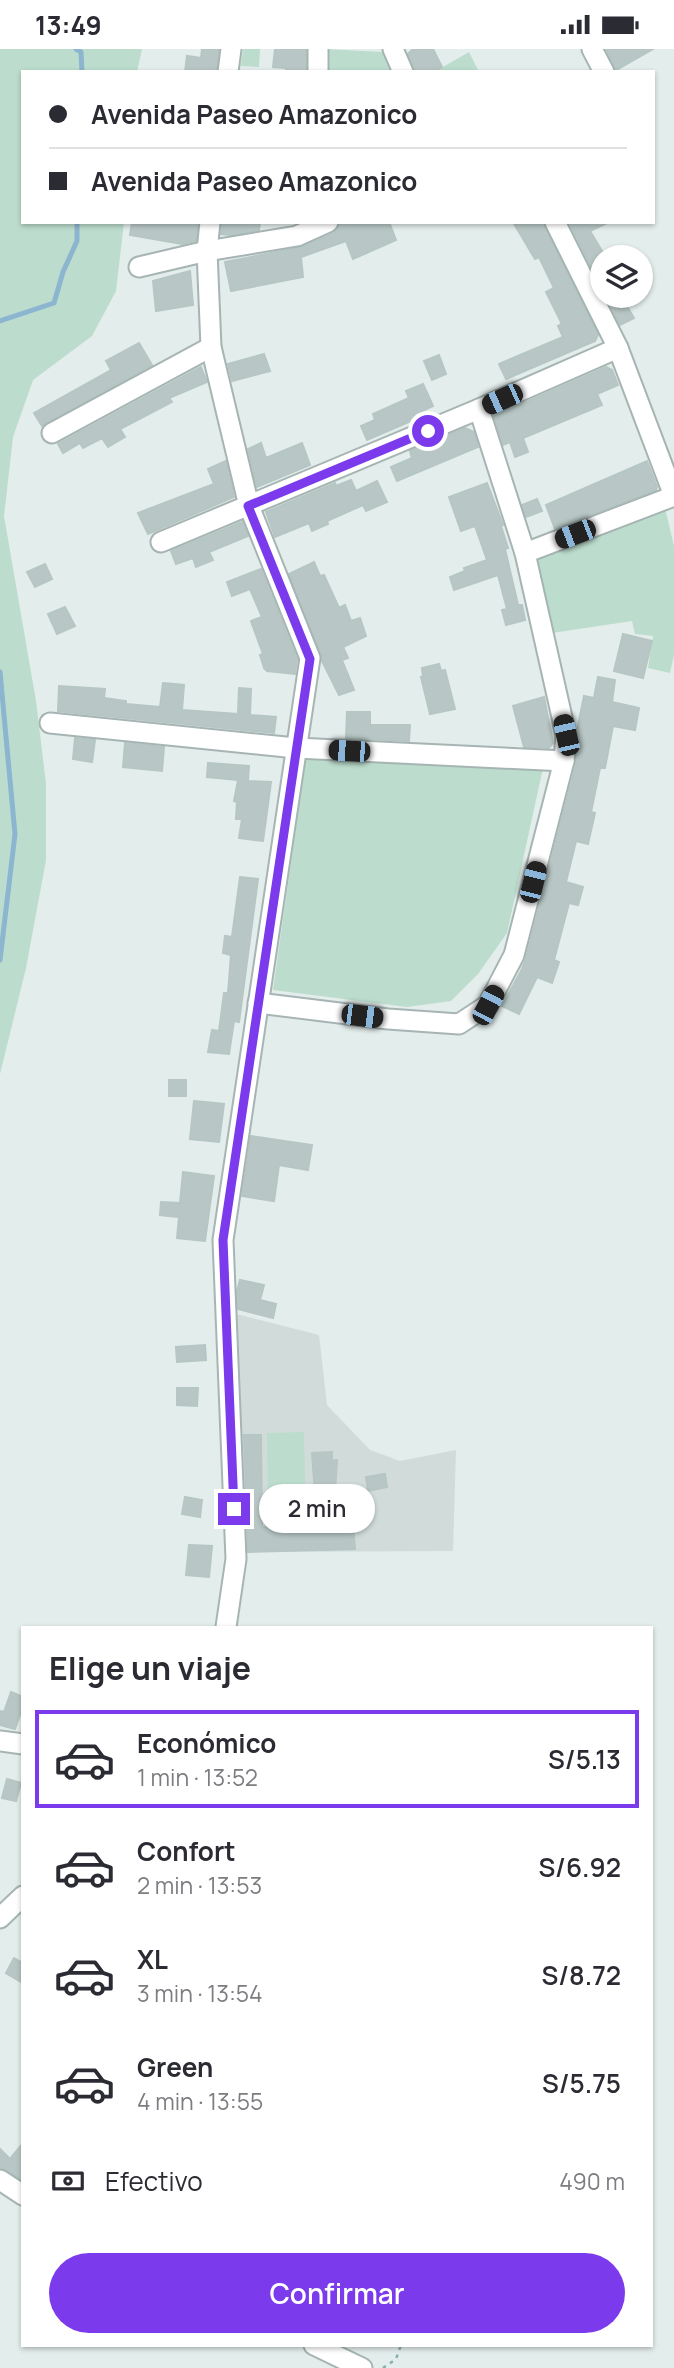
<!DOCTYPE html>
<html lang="es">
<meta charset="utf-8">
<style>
body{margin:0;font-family:Manrope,sans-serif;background:#f2f2f3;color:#2b2b33;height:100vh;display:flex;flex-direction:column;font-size:26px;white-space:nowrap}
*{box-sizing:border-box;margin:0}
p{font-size:23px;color:#7c7c81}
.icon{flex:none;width:38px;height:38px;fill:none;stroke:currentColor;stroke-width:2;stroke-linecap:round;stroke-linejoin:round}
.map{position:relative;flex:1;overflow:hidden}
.side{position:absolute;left:21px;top:1577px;width:632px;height:721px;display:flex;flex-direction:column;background:#fff;border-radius:0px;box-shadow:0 2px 5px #0004}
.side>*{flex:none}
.guide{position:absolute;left:21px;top:21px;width:634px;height:154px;border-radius:0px;box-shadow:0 2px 5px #0004;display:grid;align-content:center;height:154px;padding:0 28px;background:#fff}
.buttons{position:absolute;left:590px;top:196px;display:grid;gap:14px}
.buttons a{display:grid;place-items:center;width:63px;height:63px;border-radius:50%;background:#fff;box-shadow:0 2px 5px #0004;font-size:35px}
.end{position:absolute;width:32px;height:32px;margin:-16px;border:9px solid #7c3aed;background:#fff;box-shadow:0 0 0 4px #fff}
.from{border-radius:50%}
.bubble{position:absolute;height:49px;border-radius:24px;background:#fff;box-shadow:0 2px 5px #0004;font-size:23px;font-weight:600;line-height:49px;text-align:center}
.car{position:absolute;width:21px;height:42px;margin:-21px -10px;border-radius:9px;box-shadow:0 0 5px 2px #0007;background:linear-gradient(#222 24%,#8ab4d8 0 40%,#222 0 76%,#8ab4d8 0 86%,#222 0)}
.guide b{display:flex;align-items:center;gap:24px;height:66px;font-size:26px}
.guide b+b{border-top:2px solid #e1e1e2}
.guide i{width:18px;height:18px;background:#2b2b33}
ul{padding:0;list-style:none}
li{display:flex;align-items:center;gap:21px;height:98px;margin:0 14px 10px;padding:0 14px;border:4px solid transparent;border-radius:0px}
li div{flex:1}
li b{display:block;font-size:26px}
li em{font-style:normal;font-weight:600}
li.current{border-color:#7c3aed}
li>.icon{width:63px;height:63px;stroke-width:1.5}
h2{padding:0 28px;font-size:32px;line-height:84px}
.pay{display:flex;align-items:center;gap:18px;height:77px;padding:0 28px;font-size:26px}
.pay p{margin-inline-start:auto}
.primary-button{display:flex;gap:14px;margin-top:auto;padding:14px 28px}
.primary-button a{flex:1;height:80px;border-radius:42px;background:#7c3aed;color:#fff;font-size:28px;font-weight:600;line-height:80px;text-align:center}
.status{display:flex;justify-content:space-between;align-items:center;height:49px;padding:0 35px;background:#fff;direction:ltr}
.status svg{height:19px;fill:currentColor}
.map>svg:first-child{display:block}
.built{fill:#d1dcda}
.green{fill:#bcddcd}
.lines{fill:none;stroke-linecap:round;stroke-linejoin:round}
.stream{stroke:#8cb5d0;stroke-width:5}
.building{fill:#b8c7c5;stroke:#b5c6c3;stroke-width:2}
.minor-casing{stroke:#a6b5b3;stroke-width:23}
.path{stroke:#84afad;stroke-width:2.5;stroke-dasharray:3.5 5;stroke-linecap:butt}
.minor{stroke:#fff;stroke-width:19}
.route{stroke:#7c3aed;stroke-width:9}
</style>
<div class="status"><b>13:49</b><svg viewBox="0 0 49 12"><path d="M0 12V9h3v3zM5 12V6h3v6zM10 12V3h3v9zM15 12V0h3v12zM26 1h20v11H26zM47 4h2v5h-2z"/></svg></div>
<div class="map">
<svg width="674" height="2319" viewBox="0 0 674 2319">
<rect width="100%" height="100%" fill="#e3edeb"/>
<polygon class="built" points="232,1264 319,1286 327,1356 370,1401 400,1412 456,1401 453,1502 240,1503"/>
<g class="green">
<polygon points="0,0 142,0 137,23 23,23 23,173 124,173 116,242 92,287 33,331 13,388 4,467 36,652 46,735 46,811 26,919 0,1025"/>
<polygon points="243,0 260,0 259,18 241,17"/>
<polygon points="323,0 384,3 392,23 324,23"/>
<polygon points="469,3 479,23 434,23"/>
<polygon points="664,455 674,497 674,606 670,624 648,619 653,587 635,585 632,572 552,584 535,516 538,508"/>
<polygon points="306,708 543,719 507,884 478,925 451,952 407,958 273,941"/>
<polygon points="304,1383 306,1466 268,1466 267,1384"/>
</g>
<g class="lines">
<g class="stream">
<polyline points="76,0 81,3 82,23"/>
<polyline points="0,272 54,254 63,223 77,192 77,173"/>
<polyline points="0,623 15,785 0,911"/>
</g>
</g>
<g class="building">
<polygon points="202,0 219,0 216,23 185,23 187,7 201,9"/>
<polygon points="275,0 306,0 306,23 286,23 286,19 273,18"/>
<polygon points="413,0 433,0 442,18 434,23 415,23 408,5"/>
<polygon points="606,0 653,0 616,21"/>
<polygon points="132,173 198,173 196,192 182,195 130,186"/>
<polygon points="222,173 260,173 259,181 231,186 221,185"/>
<polygon points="340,173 389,173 396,191 353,210 346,192 301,208 303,228 231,242 225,213 302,198 334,184"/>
<polygon points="513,173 543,173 598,286 595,292 506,330 499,315 563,288 558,277 562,275 546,243 554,239 539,208 535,210"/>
<polygon points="569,173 609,173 590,182 602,202 602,240"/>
<polygon points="190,222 193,256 156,262 153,232"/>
<polygon points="606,247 621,247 634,269 620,276"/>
<polygon points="139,294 152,316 42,377 34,364 111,321 106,312"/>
<polygon points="264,305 270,322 232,332 228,315"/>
<polygon points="439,306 446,325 432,331 424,312"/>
<polygon points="201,318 207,333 169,349 172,353 120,380 125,388 108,398 102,389 83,399 80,394 63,404 58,395"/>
<polygon points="606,318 612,321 618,336 597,345 602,356 523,389 528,403 515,408 510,393 503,396 494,367"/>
<polygon points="423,335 433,357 416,365 418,369 367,391 361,377 375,371 373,365 409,349 406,342"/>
<polygon points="465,379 474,383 478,398 397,432 391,418 412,409 410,402"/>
<polygon points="261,394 266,409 302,394 310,416 257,438 248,400"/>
<polygon points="226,412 234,448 148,485 138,464 214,435 208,420"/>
<polygon points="647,412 657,438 656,441 555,480 546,456"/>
<polygon points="351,431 356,442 377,432 387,453 366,462 363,456 327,472 328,475 312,482 309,474 275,488 266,463 335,434 336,437"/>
<polygon points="487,434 503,476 501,477 508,499 505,500 518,556 522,556 525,571 506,576 502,561 507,560 498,526 454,541 450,528 465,522 464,519 487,511 475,477 461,482 449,448"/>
<polygon points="537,450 542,462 526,468 522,456"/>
<polygon points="242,473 248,487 209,503 213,511 196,518 193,509 176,515 171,502"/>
<polygon points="314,513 320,527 324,526 339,559 345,556 351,572 360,569 366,587 343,598 348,609 342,611 354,641 339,646 322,612 321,604 289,525"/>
<polygon points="45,515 52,530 35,538 27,523"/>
<polygon points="261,520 297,610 295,625 267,622 264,619 260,606 263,605 251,572 262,568 250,540 232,547 227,533"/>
<polygon points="65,558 75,577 57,585 48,565"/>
<polygon points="623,585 652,592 643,629 614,622"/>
<polygon points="439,615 441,622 445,621 455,660 430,665 421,628 423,628 422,619"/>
<polygon points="598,628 615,631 612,653 639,659 635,681 613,677 605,719 600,719 591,763 595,764 588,795 576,792 566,833 583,838 578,856 569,854 554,911 559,913 552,934 537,928 519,965 502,957 521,922 526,909 576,715 577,681 584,647 594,649"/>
<polygon points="163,634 184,636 182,661 238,665 239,639 251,640 250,666 276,668 274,684 58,662 59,637 105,640 104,649 126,652 126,655 160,658"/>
<polygon points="544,648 553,694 549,699 524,698 513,657"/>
<polygon points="347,663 370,663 370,676 410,676 409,692 346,689"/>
<polygon points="75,689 95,691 92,713 73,710"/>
<polygon points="125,694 164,698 162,722 123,718"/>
<polygon points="208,714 249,717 248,732 271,733 263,792 239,789 242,770 236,770 237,753 234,752 238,731 207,728"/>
<polygon points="240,828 258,830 239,973 234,972 229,1005 208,1003 212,981 219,982 224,944 228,944 231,906 223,904 225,887 232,888"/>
<rect x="169" y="1031" width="17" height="16"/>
<polygon points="194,1052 224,1055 219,1093 190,1090"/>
<polygon points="251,1087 312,1096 308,1121 279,1116 274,1152 242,1147"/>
<polygon points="183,1123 214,1127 205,1192 177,1189 179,1168 160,1166 161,1153 180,1154"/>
<polygon points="240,1231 264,1236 260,1251 276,1255 273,1269 238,1260 237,1242"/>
<polygon points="205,1296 206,1311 177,1313 176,1298"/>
<polygon points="177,1339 198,1339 197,1357 177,1356"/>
<polygon points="244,1386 261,1386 262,1478 353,1476 355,1500 248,1503"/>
<polygon points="332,1403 332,1412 337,1411 335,1443 315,1445 312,1404"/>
<polygon points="385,1425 387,1438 368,1442 366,1428"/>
<polygon points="185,1448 202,1451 200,1468 182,1465"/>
<polygon points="189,1496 212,1497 209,1528 186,1526"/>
<polygon points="11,1643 23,1648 23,1657 15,1680 0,1676 0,1662 4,1663"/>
<polygon points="7,1730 21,1734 16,1752 2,1749"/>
<polygon points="14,1909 23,1914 23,1934 6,1924"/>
<polygon points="23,2094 23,2131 0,2119 0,2100 10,2110"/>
</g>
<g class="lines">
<defs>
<g id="minor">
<polyline points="318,0 318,23"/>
<polyline points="393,0 403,23"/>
<polyline points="592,0 604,23"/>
<polyline points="228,23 231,0"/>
<polyline points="210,173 207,202 211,298 249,457 310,609 223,1191 236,1510 226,1578"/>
<polyline points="555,173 618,299 674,447"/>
<polyline points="139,218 207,202 297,187 328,173"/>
<polyline points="52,384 211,298"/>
<polyline points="161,493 479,360 618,299"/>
<polyline points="525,504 674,447"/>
<polyline points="50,674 296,699 564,712"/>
<polyline points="258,954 388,970 459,975 488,956 514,906 564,712 566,686 525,504 479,360"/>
<polyline points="0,1692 23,1695"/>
<polyline points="0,1869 23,1847"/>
<polyline points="0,2131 23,2146"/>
<polyline points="314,2296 362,2319"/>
</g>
</defs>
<use href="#minor" class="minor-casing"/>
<polyline class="path" points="383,2319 396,2310 401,2296"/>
<use href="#minor" class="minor"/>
</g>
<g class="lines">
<polyline class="route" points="234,1460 223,1191 310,610 248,457 428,382"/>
</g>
</svg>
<div class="buttons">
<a><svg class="icon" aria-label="layers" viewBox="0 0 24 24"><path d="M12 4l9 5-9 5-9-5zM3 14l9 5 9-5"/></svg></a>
</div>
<i class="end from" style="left:428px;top:382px"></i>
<i class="end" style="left:234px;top:1460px"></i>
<div class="bubble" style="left:259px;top:1435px;width:116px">2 min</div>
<i class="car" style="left:502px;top:350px;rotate:246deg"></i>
<i class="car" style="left:575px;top:485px;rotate:249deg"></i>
<i class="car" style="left:566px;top:686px;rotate:347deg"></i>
<i class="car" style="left:349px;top:702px;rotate:273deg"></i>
<i class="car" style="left:533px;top:833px;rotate:14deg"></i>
<i class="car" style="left:488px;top:956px;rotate:28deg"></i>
<i class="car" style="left:362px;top:967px;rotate:97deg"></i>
<div class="guide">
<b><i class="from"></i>Avenida Paseo Amazonico</b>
<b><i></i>Avenida Paseo Amazonico</b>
</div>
<section class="side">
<h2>Elige un viaje</h2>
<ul>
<li class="current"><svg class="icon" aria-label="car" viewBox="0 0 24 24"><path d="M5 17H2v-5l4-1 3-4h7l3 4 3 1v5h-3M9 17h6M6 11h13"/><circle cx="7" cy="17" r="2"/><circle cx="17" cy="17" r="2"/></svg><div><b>Económico</b><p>1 min · 13:52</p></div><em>S/5.13</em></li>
<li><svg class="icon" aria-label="car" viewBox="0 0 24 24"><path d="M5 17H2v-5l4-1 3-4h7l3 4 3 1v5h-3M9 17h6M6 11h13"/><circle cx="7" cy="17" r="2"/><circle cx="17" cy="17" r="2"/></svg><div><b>Confort</b><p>2 min · 13:53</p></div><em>S/6.92</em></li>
<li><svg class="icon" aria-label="car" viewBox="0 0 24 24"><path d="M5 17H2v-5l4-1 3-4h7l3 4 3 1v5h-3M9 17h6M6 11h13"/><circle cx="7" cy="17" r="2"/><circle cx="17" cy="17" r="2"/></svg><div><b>XL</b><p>3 min · 13:54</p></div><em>S/8.72</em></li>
<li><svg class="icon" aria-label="car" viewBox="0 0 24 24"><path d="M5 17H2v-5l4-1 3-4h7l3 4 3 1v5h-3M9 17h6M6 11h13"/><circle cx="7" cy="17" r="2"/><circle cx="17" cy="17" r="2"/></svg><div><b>Green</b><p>4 min · 13:55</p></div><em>S/5.75</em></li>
</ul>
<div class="pay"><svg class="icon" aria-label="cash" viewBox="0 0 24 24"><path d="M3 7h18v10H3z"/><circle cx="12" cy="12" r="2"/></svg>Efectivo<p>490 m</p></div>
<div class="primary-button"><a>Confirmar</a></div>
</section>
</div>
